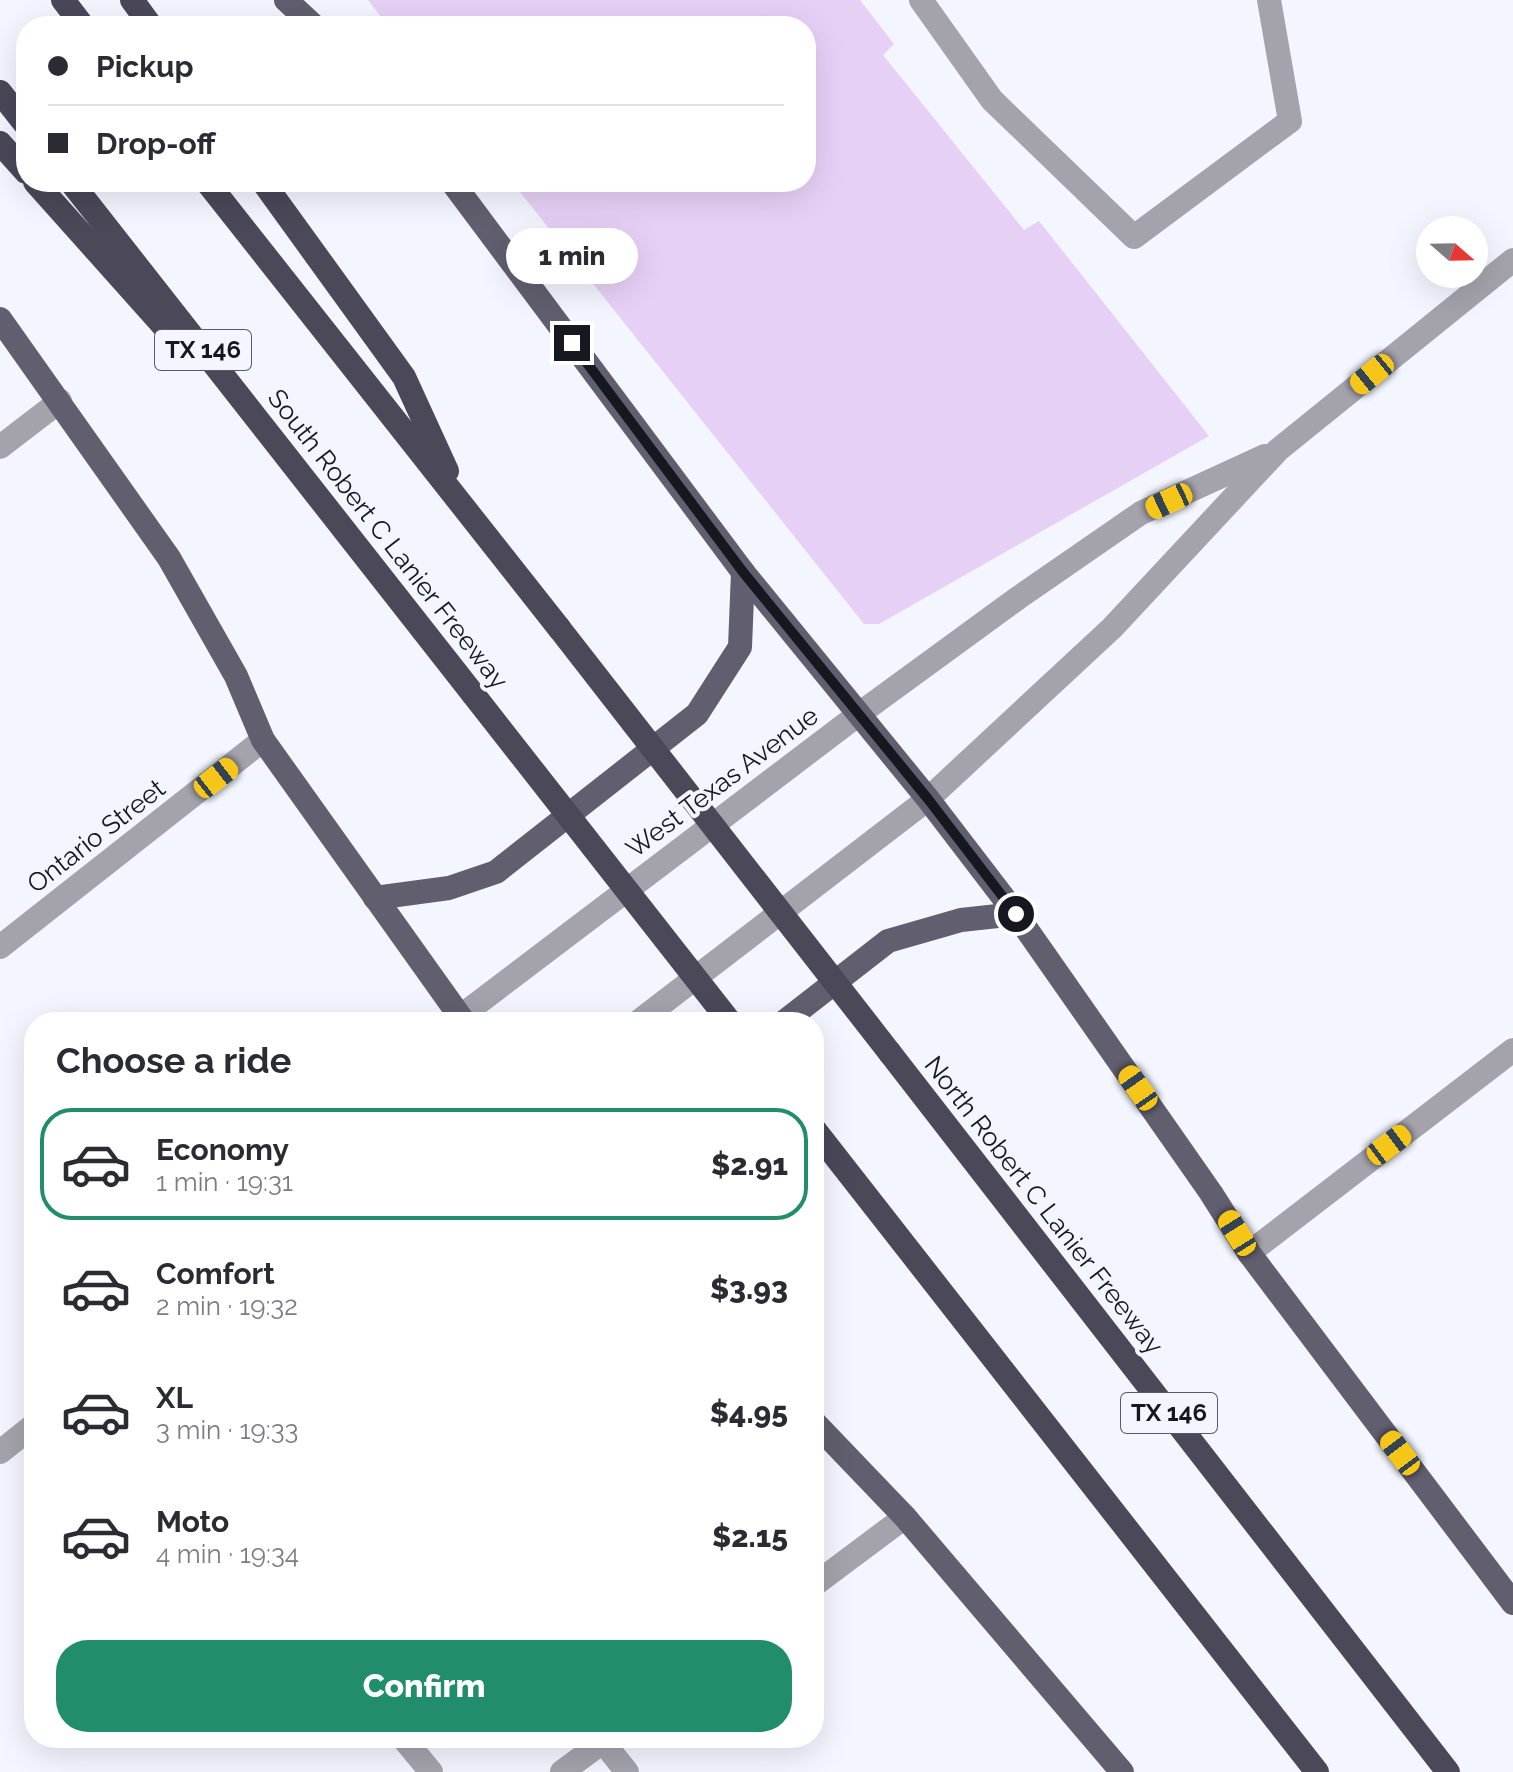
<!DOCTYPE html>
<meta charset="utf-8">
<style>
body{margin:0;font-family:Raleway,sans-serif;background:#f2f2f3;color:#2b2b33;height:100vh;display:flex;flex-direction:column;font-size:30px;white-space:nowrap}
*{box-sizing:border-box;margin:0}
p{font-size:26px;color:#7c7c81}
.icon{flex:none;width:44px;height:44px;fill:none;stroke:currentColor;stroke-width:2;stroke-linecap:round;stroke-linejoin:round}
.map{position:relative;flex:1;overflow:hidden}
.drawer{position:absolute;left:24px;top:1012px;width:800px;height:736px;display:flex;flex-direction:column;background:#fff;border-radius:32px;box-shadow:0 8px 32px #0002}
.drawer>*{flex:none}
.guide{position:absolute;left:16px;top:16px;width:800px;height:176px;border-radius:32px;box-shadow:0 8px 32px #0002;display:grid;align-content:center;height:176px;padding:0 32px;background:#fff}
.needle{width:52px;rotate:110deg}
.tools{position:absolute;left:1416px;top:216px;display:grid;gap:16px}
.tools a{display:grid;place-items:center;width:72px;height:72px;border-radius:50%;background:#fff;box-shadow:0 8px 32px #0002;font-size:40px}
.end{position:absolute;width:36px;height:36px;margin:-18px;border:10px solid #15181f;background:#fff;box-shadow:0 0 0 4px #fff}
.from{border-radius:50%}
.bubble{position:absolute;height:56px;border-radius:28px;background:#fff;box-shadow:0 8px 32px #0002;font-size:26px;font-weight:800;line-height:56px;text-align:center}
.car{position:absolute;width:24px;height:48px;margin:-24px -12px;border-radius:10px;box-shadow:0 0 6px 2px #0007;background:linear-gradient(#f5c518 24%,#345 0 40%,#f5c518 0 76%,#345 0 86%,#f5c518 0)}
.guide b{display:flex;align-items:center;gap:28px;height:76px;font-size:30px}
.guide b+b{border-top:2px solid #e1e1e2}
.guide i{width:20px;height:20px;background:#2b2b33}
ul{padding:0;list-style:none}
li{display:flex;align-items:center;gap:24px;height:112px;margin:0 16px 12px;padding:0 16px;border:4px solid transparent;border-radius:32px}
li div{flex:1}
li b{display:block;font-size:30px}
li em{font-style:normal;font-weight:800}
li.selected{border-color:#218d6c}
li>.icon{width:72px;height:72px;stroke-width:1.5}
h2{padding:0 32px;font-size:36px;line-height:96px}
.action{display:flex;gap:16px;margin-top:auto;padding:16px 32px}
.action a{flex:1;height:92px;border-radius:32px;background:#218d6c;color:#fff;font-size:32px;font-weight:800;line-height:92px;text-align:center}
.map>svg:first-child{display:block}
.green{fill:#e7d0f6}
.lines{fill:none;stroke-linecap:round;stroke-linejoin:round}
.minor{stroke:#a4a3ac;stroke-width:24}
.major{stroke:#615f6f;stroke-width:24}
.highway{stroke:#4a4859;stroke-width:24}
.highway-bridge{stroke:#4a4859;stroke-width:24}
.route{stroke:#15181f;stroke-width:10}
.labels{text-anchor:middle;stroke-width:8;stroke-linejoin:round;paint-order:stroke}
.shield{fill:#f3f6ff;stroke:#585b62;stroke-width:2}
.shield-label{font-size:24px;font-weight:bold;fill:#15181f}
.street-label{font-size:26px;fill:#15181f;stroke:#f3f6ff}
</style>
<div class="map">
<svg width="1513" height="1772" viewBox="0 0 1513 1772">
<rect width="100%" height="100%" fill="#f3f6ff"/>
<polygon class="green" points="368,0 860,0 894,44 883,55 1024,230 1039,221 1209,436 879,624 864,624 512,182 806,182 806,26 388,26"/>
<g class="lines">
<g class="minor">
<polyline points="921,0 992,100 1134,237 1290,121 1269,0"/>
<polyline points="0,447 60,401"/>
<polyline points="0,947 263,740"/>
<polyline points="453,1022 859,714 1018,598 1141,513 1265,456"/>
<polyline points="638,1022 928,799 1112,628 1278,450 1513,260"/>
<polyline points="1249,1253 1513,1050"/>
<polyline points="0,1452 34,1425"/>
<polyline points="814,1585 905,1517"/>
<polyline points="403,1738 431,1772"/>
<polyline points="603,1742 627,1772"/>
<polyline points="562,1772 608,1738"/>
</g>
<g class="major">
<polyline points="286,0 314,26"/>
<polyline points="452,182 743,572 928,799 1016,914 1211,1193 1249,1253 1513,1603"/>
<polyline points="0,319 169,558 236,676 263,740 464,1022"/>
<polyline points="375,898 449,888 496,872 697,714 740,647 743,572"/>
<polyline points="784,1022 888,941 961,920 1016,914"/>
<polyline points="814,1422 905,1517 1122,1772"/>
</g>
<g class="highway">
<polyline points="63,0 83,26"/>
<polyline points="132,0 151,26"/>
<polyline points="0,92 26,125"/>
<polyline points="0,143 26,172"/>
<polyline points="35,182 177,341"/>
<polyline points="71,182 473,694"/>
<polyline points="207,182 559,628"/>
<polyline points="263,182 404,377 447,471"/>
<polyline points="890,1053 1448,1772"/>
<polyline points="814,1129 1317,1772"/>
</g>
<g class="highway-bridge">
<polyline points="559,628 890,1053"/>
<polyline points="473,694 730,1022"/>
</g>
</g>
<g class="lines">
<polyline class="route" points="572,343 743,572 928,799 1016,914"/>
</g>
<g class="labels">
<g class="shield">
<rect x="155" y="330" width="96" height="40" rx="6"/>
<rect x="1121" y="1393" width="96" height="40" rx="6"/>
</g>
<g class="shield-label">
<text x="203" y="358">TX 146</text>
<text x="1169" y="1421">TX 146</text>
</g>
<g class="street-label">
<text transform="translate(388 539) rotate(52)" y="9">South Robert C Lanier Freeway</text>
<text transform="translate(722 782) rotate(-37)" y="9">West Texas Avenue</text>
<text transform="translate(96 836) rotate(-38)" y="9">Ontario Street</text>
<text transform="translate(1044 1205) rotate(52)" y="9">North Robert C Lanier Freeway</text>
</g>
</g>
</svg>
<div class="tools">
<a><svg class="needle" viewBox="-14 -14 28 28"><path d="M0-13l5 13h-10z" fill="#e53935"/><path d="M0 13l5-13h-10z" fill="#7c7c81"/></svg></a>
</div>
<i class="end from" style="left:1016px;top:914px"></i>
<i class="end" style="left:572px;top:343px"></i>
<div class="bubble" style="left:506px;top:228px;width:132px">1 min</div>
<i class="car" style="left:1372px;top:374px;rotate:231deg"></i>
<i class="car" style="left:1169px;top:501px;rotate:245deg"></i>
<i class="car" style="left:216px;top:778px;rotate:52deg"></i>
<i class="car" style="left:1138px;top:1088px;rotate:325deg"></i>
<i class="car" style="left:1389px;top:1145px;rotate:53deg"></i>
<i class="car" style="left:1237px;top:1233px;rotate:328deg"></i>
<i class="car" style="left:1400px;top:1453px;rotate:323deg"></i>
<div class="guide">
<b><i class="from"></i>Pickup</b>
<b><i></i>Drop-off</b>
</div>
<section class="drawer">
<h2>Choose a ride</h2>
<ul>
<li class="selected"><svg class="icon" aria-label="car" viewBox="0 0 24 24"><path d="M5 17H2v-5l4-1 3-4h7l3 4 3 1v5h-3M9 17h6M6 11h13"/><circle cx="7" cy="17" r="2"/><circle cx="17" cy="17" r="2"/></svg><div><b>Economy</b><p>1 min · 19:31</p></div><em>$2.91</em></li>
<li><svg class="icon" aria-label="car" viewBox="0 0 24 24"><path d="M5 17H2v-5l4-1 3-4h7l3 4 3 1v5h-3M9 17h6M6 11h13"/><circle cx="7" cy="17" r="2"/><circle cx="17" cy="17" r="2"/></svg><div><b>Comfort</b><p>2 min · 19:32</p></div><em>$3.93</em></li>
<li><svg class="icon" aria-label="car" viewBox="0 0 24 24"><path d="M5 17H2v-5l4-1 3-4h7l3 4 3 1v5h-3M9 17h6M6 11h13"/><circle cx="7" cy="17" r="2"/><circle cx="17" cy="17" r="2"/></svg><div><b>XL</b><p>3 min · 19:33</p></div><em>$4.95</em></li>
<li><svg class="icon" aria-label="car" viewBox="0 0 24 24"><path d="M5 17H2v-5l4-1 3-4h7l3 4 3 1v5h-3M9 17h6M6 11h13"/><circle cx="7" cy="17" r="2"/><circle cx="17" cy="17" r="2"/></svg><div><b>Moto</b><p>4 min · 19:34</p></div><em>$2.15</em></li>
</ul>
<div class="action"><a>Confirm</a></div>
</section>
</div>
